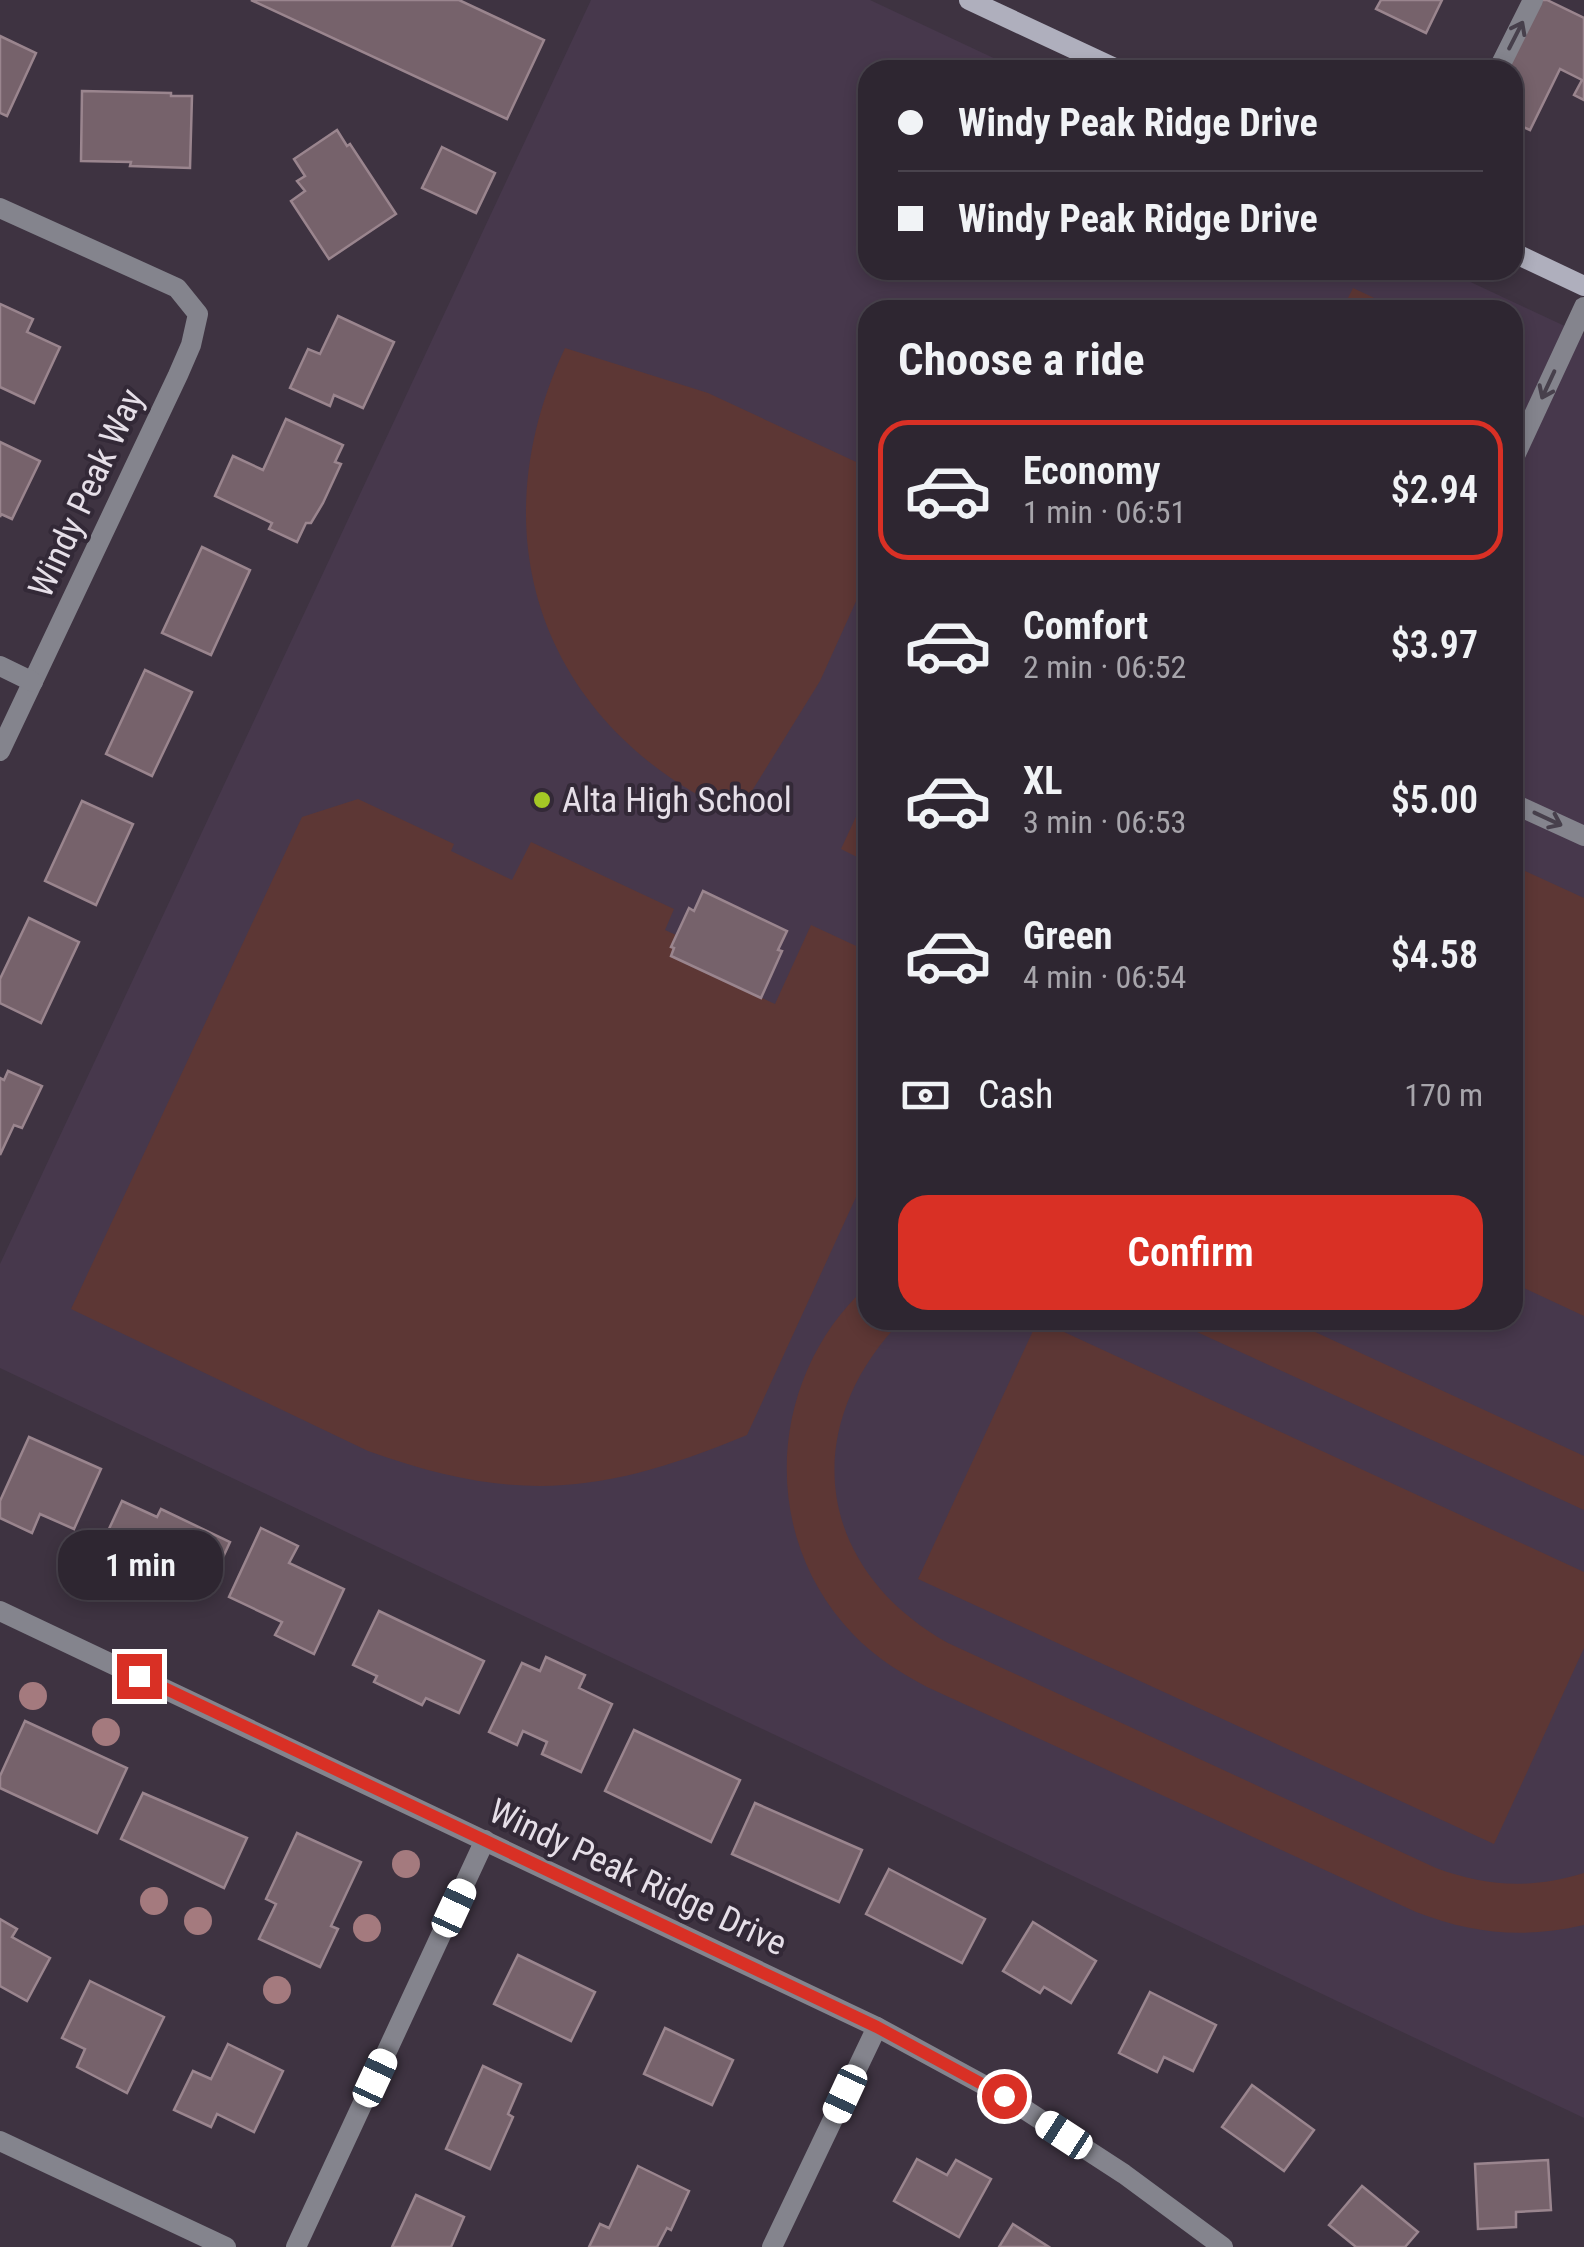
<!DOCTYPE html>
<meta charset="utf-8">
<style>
body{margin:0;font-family:"Roboto Condensed",sans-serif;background:#3a323d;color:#f1f3f6;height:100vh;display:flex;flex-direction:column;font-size:38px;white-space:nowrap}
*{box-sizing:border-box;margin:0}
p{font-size:32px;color:#a7a5ab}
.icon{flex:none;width:55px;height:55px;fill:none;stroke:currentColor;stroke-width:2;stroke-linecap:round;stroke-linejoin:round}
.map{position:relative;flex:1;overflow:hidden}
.drawer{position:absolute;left:858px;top:300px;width:665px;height:1030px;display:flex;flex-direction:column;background:#2e2631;border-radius:30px;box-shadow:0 5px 15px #0003,0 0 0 2px #49434d}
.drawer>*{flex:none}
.hud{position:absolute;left:858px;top:60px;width:665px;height:220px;border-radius:30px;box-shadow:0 5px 15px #0003,0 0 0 2px #49434d;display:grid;align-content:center;height:220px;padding:0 40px;background:#2e2631}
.end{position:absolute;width:45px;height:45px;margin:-22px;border:12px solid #d93025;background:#fff;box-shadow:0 0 0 5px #fff}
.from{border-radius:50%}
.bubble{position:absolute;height:70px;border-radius:30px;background:#2e2631;box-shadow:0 5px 15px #0003,0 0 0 2px #49434d;font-size:32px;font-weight:600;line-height:70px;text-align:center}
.car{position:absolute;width:30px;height:60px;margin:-30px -15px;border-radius:12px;box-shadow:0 0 8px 2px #0007;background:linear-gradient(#fff 24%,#345 0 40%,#fff 0 76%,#345 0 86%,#fff 0)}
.hud b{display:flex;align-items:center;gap:35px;height:95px;font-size:38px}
.hud b+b{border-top:2px solid #49434d}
.hud i{width:25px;height:25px;background:#f1f3f6}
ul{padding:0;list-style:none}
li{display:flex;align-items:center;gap:30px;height:140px;margin:0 20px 15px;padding:0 20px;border:5px solid transparent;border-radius:30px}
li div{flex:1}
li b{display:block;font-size:38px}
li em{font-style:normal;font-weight:600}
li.current{border-color:#d93025}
li>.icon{width:90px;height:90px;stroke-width:1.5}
h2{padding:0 40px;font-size:45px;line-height:120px}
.pay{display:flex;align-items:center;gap:25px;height:110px;padding:0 40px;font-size:38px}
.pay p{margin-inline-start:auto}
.button{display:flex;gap:20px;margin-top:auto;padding:20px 40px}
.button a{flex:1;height:115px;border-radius:30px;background:#d93025;color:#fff;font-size:40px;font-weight:600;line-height:115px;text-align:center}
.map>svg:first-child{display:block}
.built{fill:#47384c;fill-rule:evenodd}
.green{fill:#5d3735}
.building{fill:#76626b;stroke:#9a858e;stroke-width:2.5}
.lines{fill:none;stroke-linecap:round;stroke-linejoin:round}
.lane{stroke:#84848d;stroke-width:20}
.street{stroke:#84848d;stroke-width:20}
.secondary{stroke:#afafbd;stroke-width:20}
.tree{fill:#a47a7e}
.oneway{stroke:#47404c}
.route{stroke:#d93025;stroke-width:12}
.poi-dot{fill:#a4c825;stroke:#332937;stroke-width:4}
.labels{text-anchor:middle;stroke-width:8;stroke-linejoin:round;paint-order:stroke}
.street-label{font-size:35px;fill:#e6dfe8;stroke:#332937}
.poi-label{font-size:35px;fill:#e6dfe8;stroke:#332937;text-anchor:start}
</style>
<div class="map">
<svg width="1584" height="2247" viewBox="0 0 1584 2247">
<rect width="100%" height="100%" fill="#3e3341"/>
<path class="built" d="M 591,0 L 870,0 L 1019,70 L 868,70 L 868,270 L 1445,270 L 1584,335 L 1584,2118 L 0,1368 L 0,1264 ZM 868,310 L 1512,310 L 1512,1320 L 868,1320 Z"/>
<g class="green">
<polygon points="1353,288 1400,310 1342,310"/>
<path d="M 565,348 L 708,393 L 867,467 L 867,577 L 820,681 L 737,815 C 544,728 475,539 565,348 Z"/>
<polygon points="867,793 867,862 841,849"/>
<path d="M 358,799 L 454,844 L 451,851 L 512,880 L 531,842 L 674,909 L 665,930 L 676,935 L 671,956 L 775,1004 L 811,925 L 867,951 L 867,1173 L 747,1435 C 603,1495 516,1504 368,1451 L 71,1309 L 302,817 Z"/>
<polygon points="1512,865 1584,898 1584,1316 1513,1283"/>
<path d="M 867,1286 L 868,1320 L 902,1320 C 797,1428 816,1569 948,1643 L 1436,1868 C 1487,1887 1532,1889 1584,1873 L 1584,1925 C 1524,1939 1473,1934 1416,1912 L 927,1687 C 895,1670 866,1651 843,1623 C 758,1523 772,1373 867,1286 Z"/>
<polygon points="1038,1320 1584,1572 1584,1648 1494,1844 918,1579"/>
<polygon points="1171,1320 1289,1320 1584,1456 1584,1510"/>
</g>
<g class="building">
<polygon points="251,0 459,0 544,40 507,119"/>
<polygon points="1381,0 1442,0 1426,33 1376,9"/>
<polygon points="1538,0 1547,0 1584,18 1584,100 1574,95 1582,80 1560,69 1530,130 1512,122 1512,70 1505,70"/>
<polygon points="0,36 36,53 7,116 0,113"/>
<polygon points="82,91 171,93 171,96 192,96 190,168 130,166 131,162 81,161"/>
<polygon points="337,130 347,146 350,144 396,214 329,259 291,201 305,191 297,181 305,176 294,159"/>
<polygon points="442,147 495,173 476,213 422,188"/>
<polygon points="0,304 33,319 27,332 60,347 34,403 0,387"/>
<polygon points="338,316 394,342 363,408 334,395 330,406 290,388 308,349 320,354"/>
<polygon points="286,419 343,445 335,462 341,464 323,503 311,523 306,523 297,542 269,529 272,523 215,496 233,456 263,470"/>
<polygon points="0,442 40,461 12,519 1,514 0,517"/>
<polygon points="202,547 250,570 211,655 162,633"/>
<polygon points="145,670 192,692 152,776 106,754"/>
<polygon points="82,801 133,824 96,905 45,881"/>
<polygon points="703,891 787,931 778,950 782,951 761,998 671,956 674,948 671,947 689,908 694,911"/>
<polygon points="29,918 79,942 41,1023 0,1003 0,979"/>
<polygon points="8,1071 42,1086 22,1128 14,1125 0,1155 0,1078 4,1080"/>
<polygon points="29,1437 101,1469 74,1529 40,1514 32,1533 0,1518 0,1501"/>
<polygon points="122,1501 157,1517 161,1509 230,1542 206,1594 185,1585 182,1592 132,1568 134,1562 101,1546"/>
<polygon points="261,1528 298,1546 289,1563 344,1589 314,1654 275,1635 282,1622 229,1597"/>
<polygon points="379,1611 484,1661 459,1713 426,1698 422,1705 374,1682 377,1676 353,1665"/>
<polygon points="546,1657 585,1675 579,1688 612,1704 581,1772 542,1754 547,1742 523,1731 517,1745 489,1732 522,1663 540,1671"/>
<polygon points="25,1721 127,1768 97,1833 0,1788 0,1776"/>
<polygon points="634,1730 740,1780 711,1842 605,1791"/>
<polygon points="143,1793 247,1838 224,1888 121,1839"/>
<polygon points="755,1803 862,1850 839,1902 732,1854"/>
<polygon points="297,1833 361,1862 331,1926 338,1929 320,1967 259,1939 276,1904 266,1899"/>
<polygon points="889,1869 985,1919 962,1963 866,1914"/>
<polygon points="0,1919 17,1929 12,1937 50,1958 27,2001 0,1986"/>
<polygon points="1033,1922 1096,1961 1071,2003 1044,1987 1040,1993 1003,1971"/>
<polygon points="518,1955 595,1992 571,2041 494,2004"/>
<polygon points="90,1981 164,2017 127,2093 77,2067 85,2049 62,2038"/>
<polygon points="1150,1992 1216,2025 1193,2071 1164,2057 1157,2072 1119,2053"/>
<polygon points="665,2028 733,2060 712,2105 644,2074"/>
<polygon points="228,2044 283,2071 254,2132 217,2114 211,2127 174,2110 193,2071 211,2079"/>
<polygon points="483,2066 521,2084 508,2114 513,2117 490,2169 446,2149"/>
<polygon points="1252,2085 1314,2130 1284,2171 1222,2127"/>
<polygon points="917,2159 947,2175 956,2160 991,2179 959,2237 894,2201"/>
<polygon points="1548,2160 1551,2210 1516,2212 1516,2227 1478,2229 1475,2164"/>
<polygon points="638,2166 689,2191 671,2230 667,2228 657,2247 589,2247 600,2224 609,2228"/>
<polygon points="1362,2186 1418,2232 1405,2247 1356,2247 1329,2225"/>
<polygon points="416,2195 464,2217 451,2247 392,2247"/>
<polygon points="1013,2224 1049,2247 999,2247"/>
</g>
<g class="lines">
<g class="lane">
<polyline points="1498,70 1533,0"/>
<polyline points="1512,462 1584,307"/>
<polyline points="1512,803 1584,836"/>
</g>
<g class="street">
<polyline points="0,208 177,288 198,314 191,345 178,375 0,751"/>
<polyline points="0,666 33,682"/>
<polyline points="0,1611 877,2027 1004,2096 1124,2174 1223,2247"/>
<polyline points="0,2141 226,2247"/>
<polyline points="296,2247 485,1840"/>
<polyline points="772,2247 877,2027"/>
</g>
<g class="secondary">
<polyline points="969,0 1119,70"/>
<polyline points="1512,252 1584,286"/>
</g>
</g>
<g class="tree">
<circle cx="33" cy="1696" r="14"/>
<circle cx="106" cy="1732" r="14"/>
<circle cx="406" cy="1864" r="14"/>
<circle cx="154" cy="1901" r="14"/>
<circle cx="198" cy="1921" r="14"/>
<circle cx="367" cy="1928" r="14"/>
<circle cx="277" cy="1990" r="14"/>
</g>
<defs><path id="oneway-shaft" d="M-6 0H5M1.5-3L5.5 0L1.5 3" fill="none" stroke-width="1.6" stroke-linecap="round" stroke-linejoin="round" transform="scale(2.5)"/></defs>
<g class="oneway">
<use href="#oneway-shaft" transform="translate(1516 35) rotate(-63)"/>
<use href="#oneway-shaft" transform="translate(1548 385) rotate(115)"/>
<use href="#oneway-shaft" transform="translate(1548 819) rotate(25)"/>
</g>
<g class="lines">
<polyline class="route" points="139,1676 877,2027 1004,2096"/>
</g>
<circle class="poi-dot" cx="542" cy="800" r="10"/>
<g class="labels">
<g class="street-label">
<text transform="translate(86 493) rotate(-65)" y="12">Windy Peak Way</text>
<text transform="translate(638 1877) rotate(25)" y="12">Windy Peak Ridge Drive</text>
</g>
<g class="poi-label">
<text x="562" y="812">Alta High School</text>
</g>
</g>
</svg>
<i class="end from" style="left:1004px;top:2096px"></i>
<i class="end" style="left:139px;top:1676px"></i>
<div class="bubble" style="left:58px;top:1530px;width:165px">1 min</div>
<i class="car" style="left:454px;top:1908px;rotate:25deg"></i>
<i class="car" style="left:375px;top:2078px;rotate:25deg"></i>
<i class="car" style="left:845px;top:2094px;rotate:205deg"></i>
<i class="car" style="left:1064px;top:2135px;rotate:303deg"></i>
<div class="hud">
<b><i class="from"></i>Windy Peak Ridge Drive</b>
<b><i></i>Windy Peak Ridge Drive</b>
</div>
<section class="drawer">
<h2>Choose a ride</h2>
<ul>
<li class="current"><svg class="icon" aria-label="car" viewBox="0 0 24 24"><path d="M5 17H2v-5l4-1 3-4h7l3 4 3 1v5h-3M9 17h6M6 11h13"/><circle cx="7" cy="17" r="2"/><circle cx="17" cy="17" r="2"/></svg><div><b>Economy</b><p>1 min · 06:51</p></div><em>$2.94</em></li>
<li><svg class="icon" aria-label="car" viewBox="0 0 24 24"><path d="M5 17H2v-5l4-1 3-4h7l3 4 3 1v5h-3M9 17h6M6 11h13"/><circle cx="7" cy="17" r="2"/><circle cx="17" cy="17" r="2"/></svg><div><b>Comfort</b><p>2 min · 06:52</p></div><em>$3.97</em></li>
<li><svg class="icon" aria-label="car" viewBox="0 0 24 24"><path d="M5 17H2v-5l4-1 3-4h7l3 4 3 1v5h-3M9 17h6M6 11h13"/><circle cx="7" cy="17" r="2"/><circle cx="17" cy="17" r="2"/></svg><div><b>XL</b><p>3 min · 06:53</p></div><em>$5.00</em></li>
<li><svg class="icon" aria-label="car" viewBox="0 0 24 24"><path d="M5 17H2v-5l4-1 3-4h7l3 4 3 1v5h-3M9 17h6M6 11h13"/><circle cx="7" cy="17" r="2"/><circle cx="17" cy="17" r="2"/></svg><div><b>Green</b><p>4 min · 06:54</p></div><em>$4.58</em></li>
</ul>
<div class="pay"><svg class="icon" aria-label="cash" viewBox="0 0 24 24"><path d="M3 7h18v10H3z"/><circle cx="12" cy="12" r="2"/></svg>Cash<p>170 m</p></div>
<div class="button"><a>Confirm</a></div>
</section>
</div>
